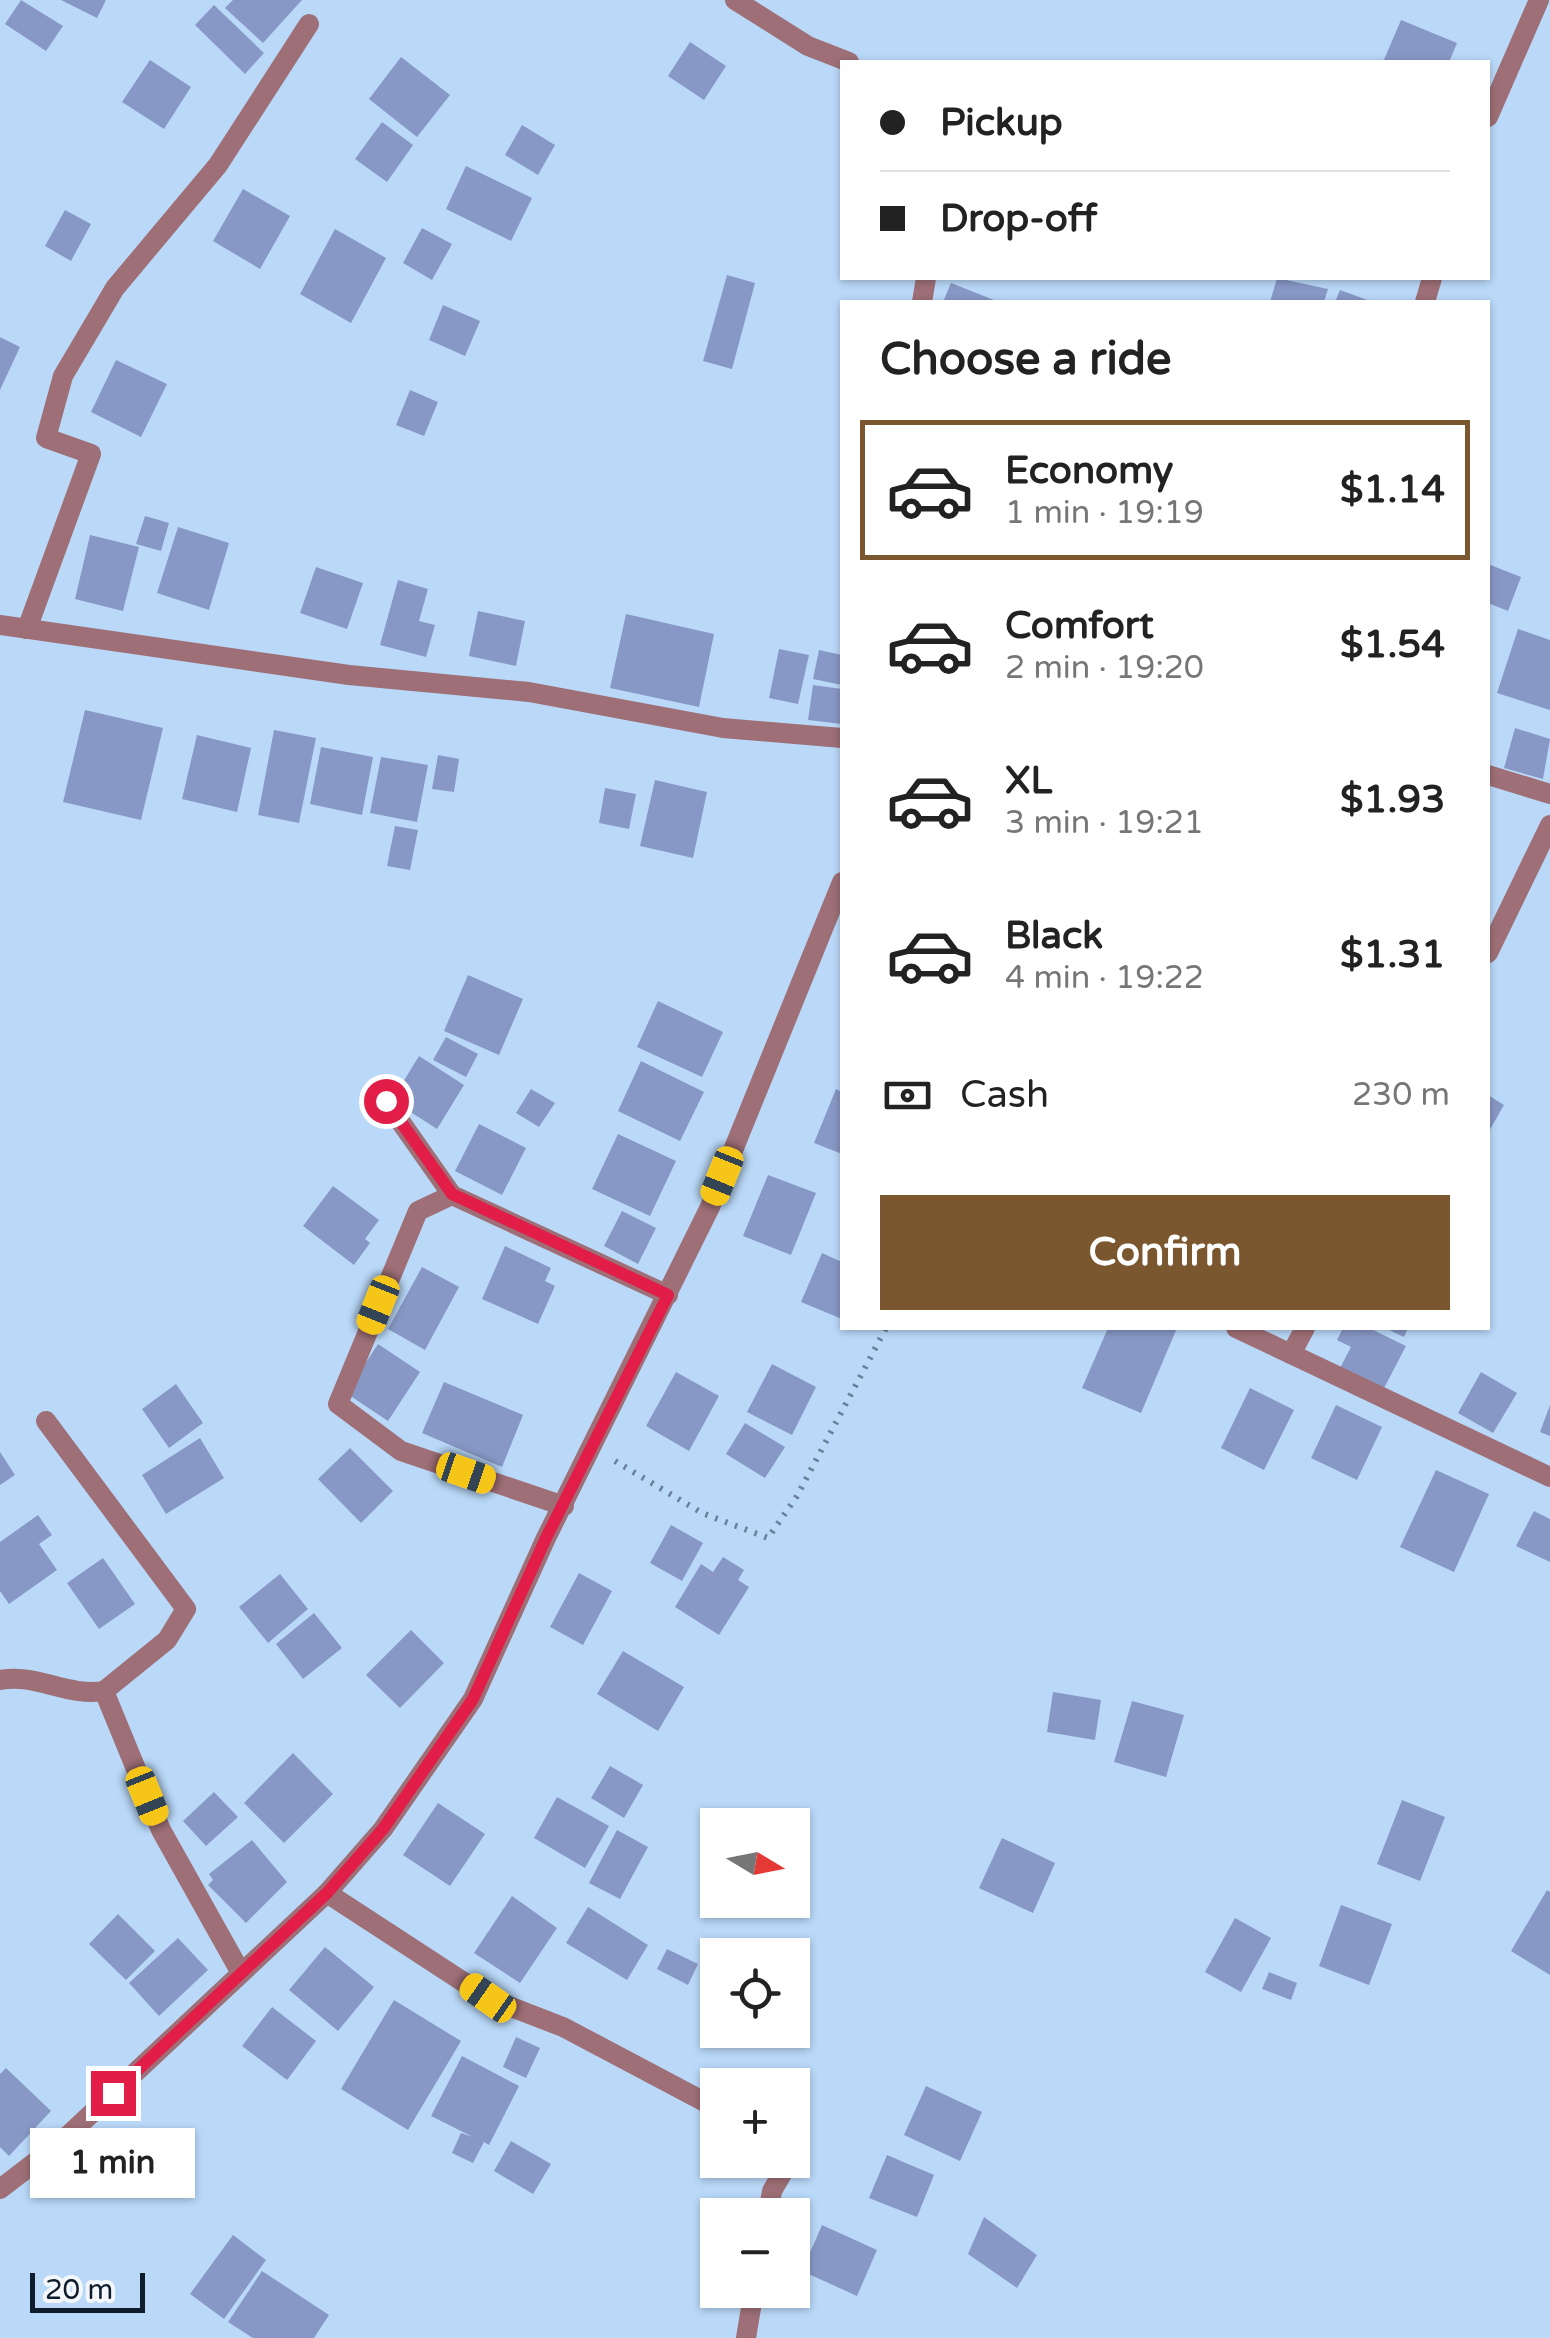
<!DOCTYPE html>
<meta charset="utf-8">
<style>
body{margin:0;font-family:"Varela Round",sans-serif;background:#f6f6f6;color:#222;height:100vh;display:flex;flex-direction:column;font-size:38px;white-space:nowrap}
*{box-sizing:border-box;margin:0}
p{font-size:32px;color:#767676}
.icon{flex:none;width:55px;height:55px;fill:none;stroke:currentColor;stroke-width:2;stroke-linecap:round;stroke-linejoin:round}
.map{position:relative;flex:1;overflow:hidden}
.side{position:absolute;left:840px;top:300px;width:650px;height:1030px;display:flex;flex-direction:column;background:#fff;border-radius:0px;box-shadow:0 2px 8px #0004}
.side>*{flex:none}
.guide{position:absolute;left:840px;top:60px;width:650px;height:220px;border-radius:0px;box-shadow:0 2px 8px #0004;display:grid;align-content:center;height:220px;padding:0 40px;background:#fff}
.needle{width:65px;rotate:100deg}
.controls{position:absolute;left:700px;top:1808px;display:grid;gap:20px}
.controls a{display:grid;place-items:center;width:110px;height:110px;border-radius:0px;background:#fff;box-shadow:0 2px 8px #0004;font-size:50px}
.scale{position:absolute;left:30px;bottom:25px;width:115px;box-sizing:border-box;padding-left:10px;border:5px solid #0e1c2b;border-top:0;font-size:28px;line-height:35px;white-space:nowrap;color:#0e1c2b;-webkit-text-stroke:8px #f3f7fb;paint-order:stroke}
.end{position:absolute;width:45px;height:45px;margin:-22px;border:12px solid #e11d48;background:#fff;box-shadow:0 0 0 5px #fff}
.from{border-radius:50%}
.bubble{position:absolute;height:70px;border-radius:0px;background:#fff;box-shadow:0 2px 8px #0004;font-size:32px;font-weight:700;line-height:70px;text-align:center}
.car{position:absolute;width:30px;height:60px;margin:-30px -15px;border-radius:12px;box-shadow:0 0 8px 2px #0007;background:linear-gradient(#f5c518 24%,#345 0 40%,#f5c518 0 76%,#345 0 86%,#f5c518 0)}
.guide b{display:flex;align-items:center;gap:35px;height:95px;font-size:38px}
.guide b+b{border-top:2px solid #e0e0e0}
.guide i{width:25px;height:25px;background:#222}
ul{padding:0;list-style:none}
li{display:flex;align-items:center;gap:30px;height:140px;margin:0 20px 15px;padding:0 20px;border:5px solid transparent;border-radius:0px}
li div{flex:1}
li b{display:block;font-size:38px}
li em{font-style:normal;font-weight:700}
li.on{border-color:#7a572f}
li>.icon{width:90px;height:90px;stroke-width:1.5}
h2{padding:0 40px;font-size:45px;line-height:120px}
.pay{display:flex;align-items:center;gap:25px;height:110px;padding:0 40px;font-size:38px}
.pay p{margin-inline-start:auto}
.button{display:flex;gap:20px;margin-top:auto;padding:20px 40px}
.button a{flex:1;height:115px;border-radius:0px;background:#7a572f;color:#fff;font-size:40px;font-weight:700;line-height:115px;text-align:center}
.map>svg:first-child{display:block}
.building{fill:#8898c6}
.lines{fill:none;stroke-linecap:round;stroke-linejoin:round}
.path{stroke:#6a8199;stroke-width:6;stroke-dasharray:2.5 8;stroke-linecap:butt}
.minor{stroke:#9e6f76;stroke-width:20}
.tertiary{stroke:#9e6f76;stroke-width:20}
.route{stroke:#e11d48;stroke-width:12}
</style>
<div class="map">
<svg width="1550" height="2338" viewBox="0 0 1550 2338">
<rect width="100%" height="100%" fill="#bad9f9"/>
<g class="building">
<polygon points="21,0 63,26 46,51 5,24"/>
<polygon points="61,0 106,0 97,18"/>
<polygon points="233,0 302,0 263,43 225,8"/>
<polygon points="214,5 264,53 245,74 195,25"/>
<polygon points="1401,20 1457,43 1449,62 1383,62"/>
<polygon points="690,42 726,66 704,100 668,76"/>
<polygon points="401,57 450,95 417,137 369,99"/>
<polygon points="150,60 191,87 164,129 122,102"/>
<polygon points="382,122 413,145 387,182 355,159"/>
<polygon points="522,125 555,145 538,175 505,155"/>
<polygon points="466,166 532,198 511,241 446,209"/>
<polygon points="243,189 290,216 260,269 213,241"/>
<polygon points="65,210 91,224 71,261 45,246"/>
<polygon points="422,228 452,244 432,280 403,263"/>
<polygon points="335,229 386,258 351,323 300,294"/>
<polygon points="727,275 755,283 732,369 703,361"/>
<polygon points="1277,278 1328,289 1324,302 1270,302"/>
<polygon points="951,283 999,302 943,302"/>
<polygon points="1340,290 1373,302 1335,302"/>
<polygon points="443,305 480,321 465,356 429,340"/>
<polygon points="0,337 20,347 0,390"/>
<polygon points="116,360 167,384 141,437 91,412"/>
<polygon points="410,390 438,402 424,436 396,425"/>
<polygon points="145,516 169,523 161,551 136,544"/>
<polygon points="178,527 229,543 209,610 157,593"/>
<polygon points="90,535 139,547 123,611 75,599"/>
<polygon points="1488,564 1521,577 1508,611 1488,603"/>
<polygon points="316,567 363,583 347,629 300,613"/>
<polygon points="398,580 428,589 419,621 435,625 426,657 380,645"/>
<polygon points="478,611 525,621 516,666 469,656"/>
<polygon points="626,614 714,634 699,707 610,688"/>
<polygon points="1518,629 1550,640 1550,710 1497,693"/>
<polygon points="779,649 809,655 798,704 769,698"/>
<polygon points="819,650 842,655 842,685 813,679"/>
<polygon points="813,685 842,689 842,724 808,720"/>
<polygon points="85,710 163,728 141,820 63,802"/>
<polygon points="1515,728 1550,739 1543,779 1504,768"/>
<polygon points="274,730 316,738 299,823 258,815"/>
<polygon points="197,735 251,748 237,812 182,799"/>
<polygon points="321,747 373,757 362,815 310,804"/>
<polygon points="438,755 459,759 454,792 432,789"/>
<polygon points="381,757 428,765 417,822 370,813"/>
<polygon points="655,780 707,792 693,858 640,846"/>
<polygon points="605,788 636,794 629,829 599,823"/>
<polygon points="395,826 418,830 410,870 387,866"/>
<polygon points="468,975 523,999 499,1055 444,1031"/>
<polygon points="658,1001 723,1032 702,1077 637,1047"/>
<polygon points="446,1037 478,1054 466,1077 433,1060"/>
<polygon points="419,1056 464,1085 437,1129 392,1100"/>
<polygon points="641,1061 704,1092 680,1141 618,1111"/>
<polygon points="531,1089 555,1103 539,1127 516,1113"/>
<polygon points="836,1089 842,1092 842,1154 814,1143"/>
<polygon points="1488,1095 1504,1105 1488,1133"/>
<polygon points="479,1124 526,1148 502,1195 455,1171"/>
<polygon points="618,1134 676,1161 650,1216 592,1189"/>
<polygon points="768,1175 816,1193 791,1255 743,1236"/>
<polygon points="333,1186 379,1220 365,1239 370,1243 354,1265 303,1226"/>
<polygon points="622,1211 656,1228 638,1264 604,1246"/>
<polygon points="505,1246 551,1268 545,1281 555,1286 538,1324 482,1299"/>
<polygon points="822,1253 842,1262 842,1319 801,1302"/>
<polygon points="422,1267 459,1287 425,1350 388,1329"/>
<polygon points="1108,1328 1177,1328 1141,1413 1082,1388"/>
<polygon points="1343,1328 1369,1328 1406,1346 1382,1392 1339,1370 1351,1347 1337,1340"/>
<polygon points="1385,1328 1408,1328 1404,1337"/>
<polygon points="378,1344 420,1372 388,1421 346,1393"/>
<polygon points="772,1364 816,1387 792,1435 747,1412"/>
<polygon points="676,1372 719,1396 689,1451 646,1426"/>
<polygon points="1481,1372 1517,1393 1493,1433 1458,1413"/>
<polygon points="444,1382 523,1415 502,1467 422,1433"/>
<polygon points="176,1384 203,1423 169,1448 142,1409"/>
<polygon points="1250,1388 1294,1410 1264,1470 1221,1448"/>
<polygon points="1336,1405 1382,1427 1357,1480 1311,1458"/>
<polygon points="1550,1405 1550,1436 1540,1432"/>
<polygon points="745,1423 785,1447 765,1478 726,1454"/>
<polygon points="200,1438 224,1478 166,1514 142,1475"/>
<polygon points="350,1448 393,1491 361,1523 318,1479"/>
<polygon points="0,1452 15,1475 0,1485"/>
<polygon points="1436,1470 1489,1494 1454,1572 1400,1547"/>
<polygon points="1534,1511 1550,1519 1550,1562 1516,1546"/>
<polygon points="38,1515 52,1535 39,1544 57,1570 9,1604 0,1591 0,1542"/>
<polygon points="671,1525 703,1543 682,1581 650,1563"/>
<polygon points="723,1557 744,1570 738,1580 749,1587 719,1635 675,1607 701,1564 713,1572"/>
<polygon points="103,1558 135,1604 99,1629 67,1583"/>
<polygon points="579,1573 612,1591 583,1645 550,1627"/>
<polygon points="280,1574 308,1609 268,1643 239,1607"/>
<polygon points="314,1613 342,1648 303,1679 276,1644"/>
<polygon points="411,1630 444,1663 400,1708 366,1675"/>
<polygon points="623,1651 684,1687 658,1731 597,1694"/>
<polygon points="1053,1692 1101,1700 1095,1740 1047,1732"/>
<polygon points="1132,1701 1184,1715 1166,1777 1114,1762"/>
<polygon points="293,1753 333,1794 284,1843 244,1803"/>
<polygon points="610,1766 643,1785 624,1818 591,1798"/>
<polygon points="214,1792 238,1817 206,1846 183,1821"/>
<polygon points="557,1797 609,1826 585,1868 534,1838"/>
<polygon points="1402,1800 1445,1817 1420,1881 1377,1864"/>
<polygon points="438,1803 485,1834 450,1886 403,1855"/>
<polygon points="617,1830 648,1847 620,1899 589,1883"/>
<polygon points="1002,1838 1055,1863 1033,1913 979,1888"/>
<polygon points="252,1840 287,1882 246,1923 208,1885 213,1880 209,1874"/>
<polygon points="1547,1890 1550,1892 1550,1975 1511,1951"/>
<polygon points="512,1896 557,1928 520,1983 474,1953"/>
<polygon points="1341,1905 1392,1924 1369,1985 1319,1966"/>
<polygon points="588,1907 648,1945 627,1980 566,1943"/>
<polygon points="118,1914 155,1951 126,1980 89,1944"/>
<polygon points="1235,1918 1271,1938 1241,1992 1205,1972"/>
<polygon points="178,1938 208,1970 159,2016 129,1983"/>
<polygon points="325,1947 374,1987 338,2031 289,1990"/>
<polygon points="667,1949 698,1964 688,1985 657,1969"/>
<polygon points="1269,1972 1297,1983 1291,2000 1262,1989"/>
<polygon points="394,2000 461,2041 408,2130 341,2089"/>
<polygon points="272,2007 316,2041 287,2080 242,2046"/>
<polygon points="516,2037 540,2048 526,2078 503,2067"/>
<polygon points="462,2056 519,2086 489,2145 484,2142 473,2163 452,2153 461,2133 473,2137 431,2116"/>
<polygon points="6,2068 51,2111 9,2156 0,2147 0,2074"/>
<polygon points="926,2086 982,2112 960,2161 904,2135"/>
<polygon points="511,2141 551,2164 533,2194 494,2171"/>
<polygon points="887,2155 934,2175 917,2217 869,2198"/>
<polygon points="984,2217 1037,2255 1017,2288 968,2254"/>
<polygon points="822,2225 877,2250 857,2296 802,2271"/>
<polygon points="233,2235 266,2260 224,2319 190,2294"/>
<polygon points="262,2271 329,2315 314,2338 253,2338 228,2322"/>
</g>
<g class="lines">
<polyline class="path" points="615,1461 702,1513 768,1538 797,1496 886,1328"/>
<g class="minor">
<polyline points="735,0 808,46 849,62"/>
<polyline points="1488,117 1539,0"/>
<polyline points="922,302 926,278"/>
<polyline points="1425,302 1432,278"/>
<polyline points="27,629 91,454 46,438 63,376 115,288 218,165 309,24"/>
<polyline points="1488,953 1550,825"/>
<polyline points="386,1101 452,1195 668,1295"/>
<polyline points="452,1195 418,1211 338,1404 401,1451 564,1506"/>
<polyline points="1236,1328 1291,1354 1305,1328"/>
<polyline points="1291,1354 1550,1477"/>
<polyline points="46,1421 186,1609 167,1640 104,1691"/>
<path d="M 0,1680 C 36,1673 67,1697 104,1691 L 161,1830 L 241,1973"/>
<polyline points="327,1893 488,1998 563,2027 718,2109"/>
<polyline points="792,2145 798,2147 792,2156"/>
<polyline points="0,2189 60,2143 327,1893 383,1829 473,1699 546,1538 710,1207 842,882"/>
<polyline points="768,2215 772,2191 790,2160"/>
<polyline points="746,2338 754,2290"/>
</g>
<g class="tertiary">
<polyline points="0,625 349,675 529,692 723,728 842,738"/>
<polyline points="1488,775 1550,794"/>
</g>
</g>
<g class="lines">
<polyline class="route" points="113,2093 327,1893 383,1829 473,1699 546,1538 668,1295 452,1194 386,1101"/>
</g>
</svg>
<div class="controls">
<a><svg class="needle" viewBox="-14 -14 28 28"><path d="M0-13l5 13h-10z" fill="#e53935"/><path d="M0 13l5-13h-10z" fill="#767676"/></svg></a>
<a><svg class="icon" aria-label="locate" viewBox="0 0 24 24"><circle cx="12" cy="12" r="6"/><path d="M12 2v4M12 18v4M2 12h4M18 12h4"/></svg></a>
<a>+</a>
<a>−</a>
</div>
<div class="scale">20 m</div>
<i class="end from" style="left:386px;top:1101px"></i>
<i class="end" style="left:113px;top:2093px"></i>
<div class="bubble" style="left:30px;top:2128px;width:165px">1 min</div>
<i class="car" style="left:722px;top:1176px;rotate:202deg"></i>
<i class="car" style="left:378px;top:1305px;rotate:202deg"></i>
<i class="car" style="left:466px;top:1473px;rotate:109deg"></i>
<i class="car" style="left:147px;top:1796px;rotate:158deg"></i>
<i class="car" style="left:488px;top:1998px;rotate:305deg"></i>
<div class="guide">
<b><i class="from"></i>Pickup</b>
<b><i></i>Drop-off</b>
</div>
<section class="side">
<h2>Choose a ride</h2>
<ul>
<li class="on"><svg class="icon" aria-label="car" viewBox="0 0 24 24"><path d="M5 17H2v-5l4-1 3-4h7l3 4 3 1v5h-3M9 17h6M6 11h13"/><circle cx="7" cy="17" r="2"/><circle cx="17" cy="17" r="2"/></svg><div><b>Economy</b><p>1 min · 19:19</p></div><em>$1.14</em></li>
<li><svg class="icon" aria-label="car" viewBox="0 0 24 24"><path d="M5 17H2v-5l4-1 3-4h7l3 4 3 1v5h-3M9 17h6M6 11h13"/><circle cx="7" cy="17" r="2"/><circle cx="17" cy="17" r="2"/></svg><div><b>Comfort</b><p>2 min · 19:20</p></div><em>$1.54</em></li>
<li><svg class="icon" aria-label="car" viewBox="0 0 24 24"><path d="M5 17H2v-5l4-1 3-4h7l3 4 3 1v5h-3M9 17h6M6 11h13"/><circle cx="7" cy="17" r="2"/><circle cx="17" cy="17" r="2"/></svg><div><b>XL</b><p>3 min · 19:21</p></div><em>$1.93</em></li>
<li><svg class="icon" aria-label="car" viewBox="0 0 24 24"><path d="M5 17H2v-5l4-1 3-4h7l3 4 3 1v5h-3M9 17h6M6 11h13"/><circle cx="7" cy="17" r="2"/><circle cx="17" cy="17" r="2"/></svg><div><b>Black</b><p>4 min · 19:22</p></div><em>$1.31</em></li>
</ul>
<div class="pay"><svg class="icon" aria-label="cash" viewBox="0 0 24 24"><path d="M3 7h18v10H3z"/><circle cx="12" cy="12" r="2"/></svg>Cash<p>230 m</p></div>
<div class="button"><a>Confirm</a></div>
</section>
</div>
